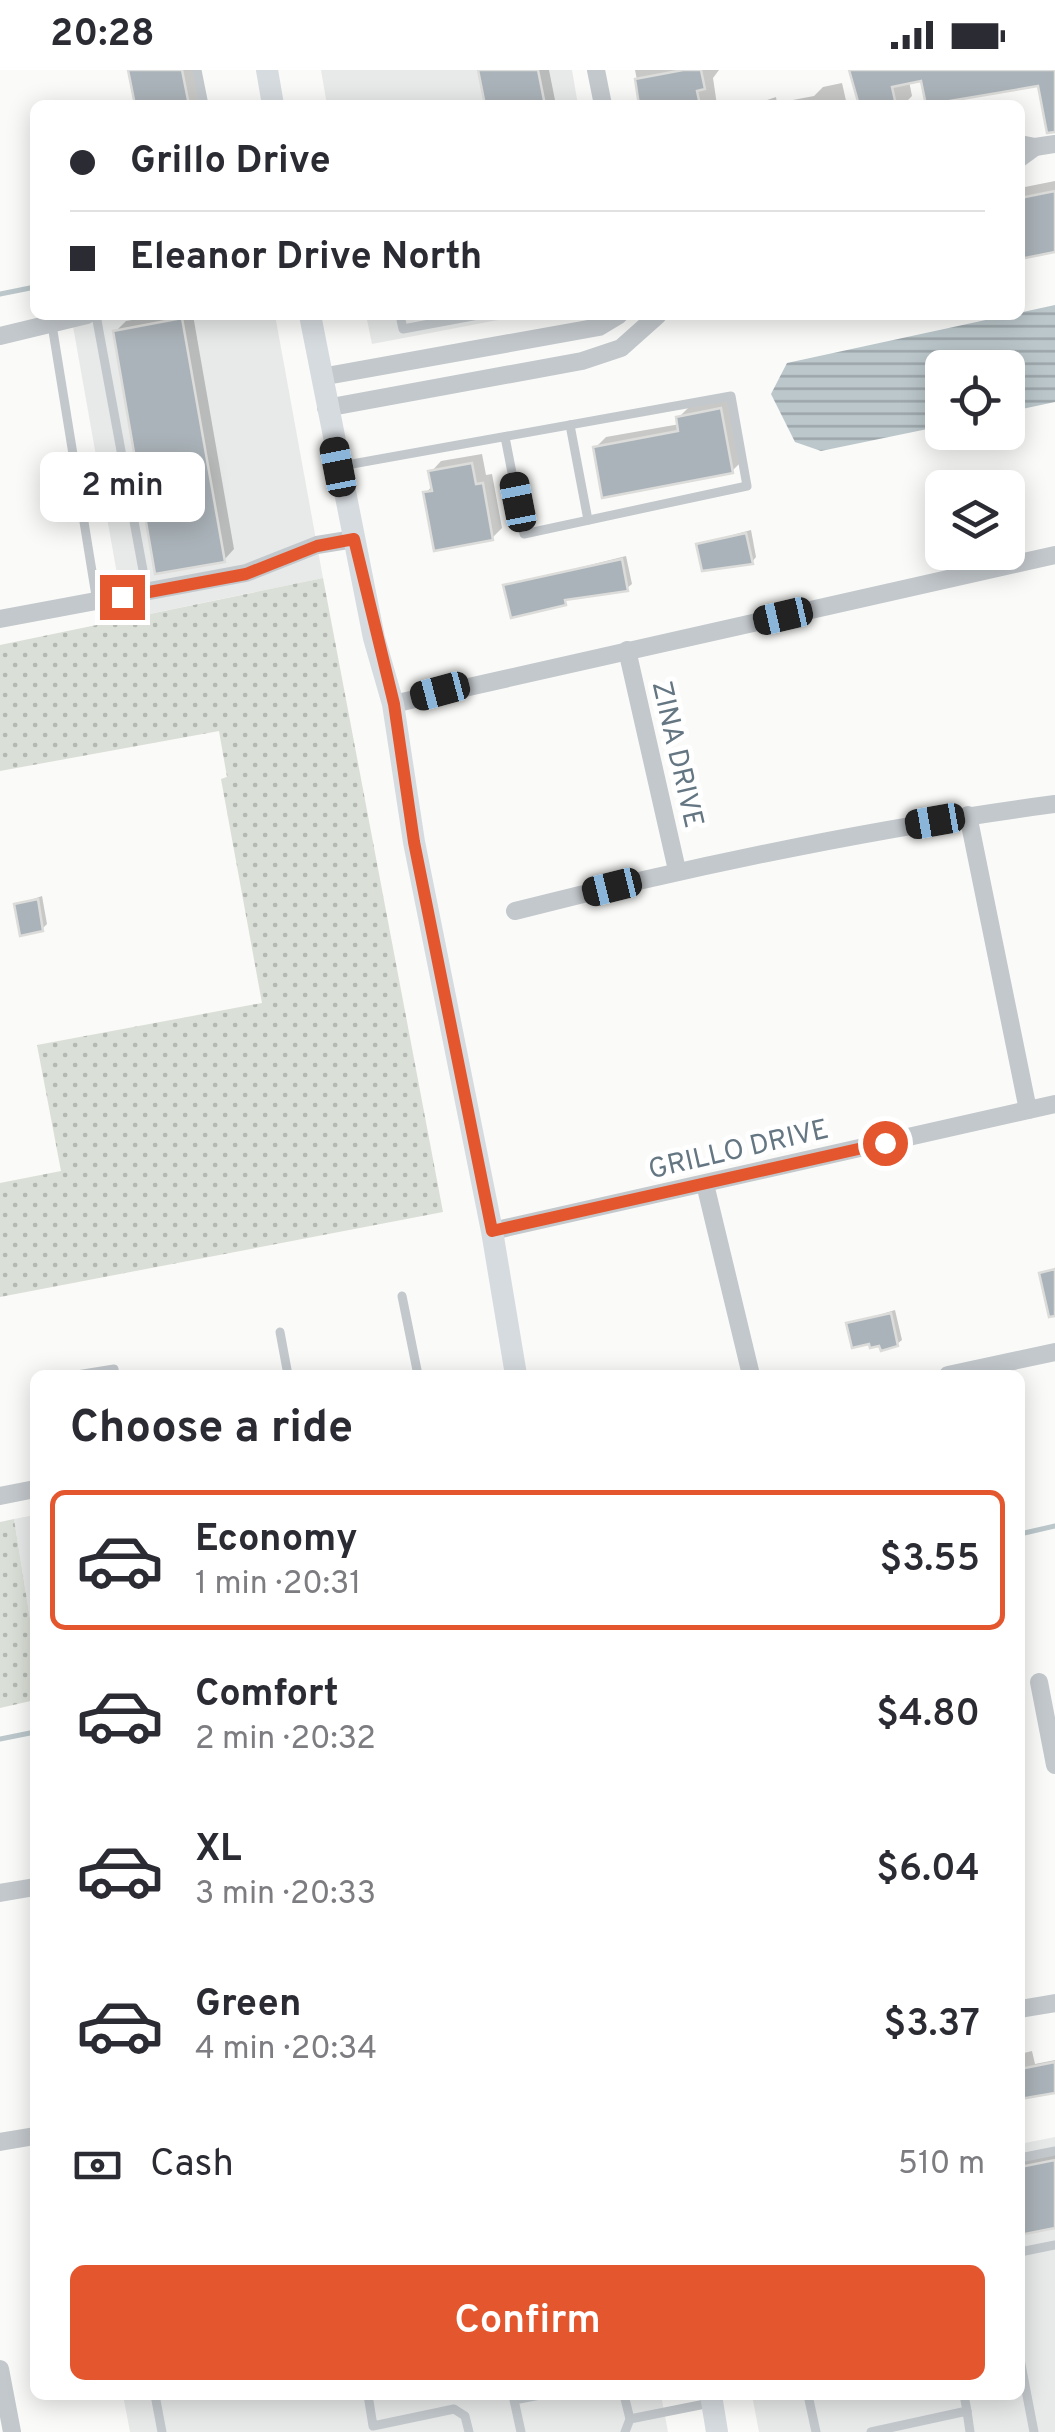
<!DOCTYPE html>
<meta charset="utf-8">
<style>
body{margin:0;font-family:Overpass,sans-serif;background:#f7f7f7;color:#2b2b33;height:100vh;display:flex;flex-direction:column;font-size:38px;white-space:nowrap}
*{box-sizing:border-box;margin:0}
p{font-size:32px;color:#7c7c81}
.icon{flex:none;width:55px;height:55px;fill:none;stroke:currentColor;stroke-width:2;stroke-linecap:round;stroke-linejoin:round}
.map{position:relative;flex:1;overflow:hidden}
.sheet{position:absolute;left:30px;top:1300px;width:995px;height:1030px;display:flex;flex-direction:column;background:#fff;border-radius:15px;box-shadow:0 5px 25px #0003}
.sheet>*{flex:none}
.top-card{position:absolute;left:30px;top:30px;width:995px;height:220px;border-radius:15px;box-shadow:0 5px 25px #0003;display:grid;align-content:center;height:220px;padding:0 40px;background:#fff}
.buttons{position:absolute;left:925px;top:280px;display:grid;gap:20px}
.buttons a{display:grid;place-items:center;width:100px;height:100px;border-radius:15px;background:#fff;box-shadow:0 5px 25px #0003;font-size:50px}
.end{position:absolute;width:45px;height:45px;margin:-22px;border:12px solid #e4572e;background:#fff;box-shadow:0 0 0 5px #fff}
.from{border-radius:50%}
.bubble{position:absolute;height:70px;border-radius:15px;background:#fff;box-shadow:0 5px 25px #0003;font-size:32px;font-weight:600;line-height:70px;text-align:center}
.car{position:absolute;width:30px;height:60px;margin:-30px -15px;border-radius:12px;box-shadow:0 0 8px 2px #0007;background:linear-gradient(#222 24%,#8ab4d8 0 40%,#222 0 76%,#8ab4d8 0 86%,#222 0)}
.top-card b{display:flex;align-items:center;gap:35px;height:95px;font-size:38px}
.top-card b+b{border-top:2px solid #e1e1e2}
.top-card i{width:25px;height:25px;background:#2b2b33}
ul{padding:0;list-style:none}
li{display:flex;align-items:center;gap:30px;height:140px;margin:0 20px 15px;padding:0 20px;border:5px solid transparent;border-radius:15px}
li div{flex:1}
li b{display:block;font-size:38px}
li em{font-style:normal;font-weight:600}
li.active{border-color:#e4572e}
li>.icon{width:90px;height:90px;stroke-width:1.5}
h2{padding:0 40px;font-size:45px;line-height:120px}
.pay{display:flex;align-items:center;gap:25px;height:110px;padding:0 40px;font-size:38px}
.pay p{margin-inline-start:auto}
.button{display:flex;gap:20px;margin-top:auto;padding:20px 40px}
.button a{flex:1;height:115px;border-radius:15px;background:#e4572e;color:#fff;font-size:40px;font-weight:600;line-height:115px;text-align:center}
.status{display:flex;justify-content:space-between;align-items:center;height:70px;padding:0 50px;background:#fff;direction:ltr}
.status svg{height:28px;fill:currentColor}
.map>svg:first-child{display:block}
.built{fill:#e8e9e9}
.grass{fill:url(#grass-dots)}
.water{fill:url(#water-rules)}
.shadow{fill:#0003}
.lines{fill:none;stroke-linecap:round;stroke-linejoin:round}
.stream{stroke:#bbc7cb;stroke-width:5}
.building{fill:#aab3b9;stroke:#dcdcda;stroke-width:2.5}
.service{stroke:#c3c8cc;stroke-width:9}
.minor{stroke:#c3c8cc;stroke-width:18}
.secondary{stroke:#d6dbdf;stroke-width:22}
.route{stroke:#e4572e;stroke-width:12}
.labels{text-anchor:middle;stroke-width:10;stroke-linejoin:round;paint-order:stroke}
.street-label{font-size:28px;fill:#657683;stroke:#fff}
</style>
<div class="status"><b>20:28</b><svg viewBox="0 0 49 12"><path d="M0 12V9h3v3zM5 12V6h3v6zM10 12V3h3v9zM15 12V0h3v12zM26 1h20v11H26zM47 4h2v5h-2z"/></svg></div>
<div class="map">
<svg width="1055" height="2362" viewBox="0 0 1055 2362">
<defs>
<pattern id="grass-dots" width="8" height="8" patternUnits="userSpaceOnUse" patternTransform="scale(2.5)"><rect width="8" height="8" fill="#dadfd7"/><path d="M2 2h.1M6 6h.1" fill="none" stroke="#b4b9b4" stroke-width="1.8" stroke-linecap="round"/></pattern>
<pattern id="water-rules" width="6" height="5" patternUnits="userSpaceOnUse" patternTransform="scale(2.5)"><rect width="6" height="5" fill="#bbc7cb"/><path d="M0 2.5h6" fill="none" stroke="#9ca6aa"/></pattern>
</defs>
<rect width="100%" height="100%" fill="#fafaf8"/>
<g class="built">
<polygon points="321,0 572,0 578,35 327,35"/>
<polygon points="71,245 275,245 323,508 125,549"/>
<polygon points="366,245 525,245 372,274"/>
<polygon points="35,1445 35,1580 14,1449"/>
<polygon points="1055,2067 1055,2362 759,2362 752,2325 1020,2325 1020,2074"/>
<polygon points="123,2325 661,2325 668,2362 130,2362"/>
</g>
<g class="grass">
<polygon points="323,508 443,1142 0,1227 0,1113 61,1101 37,975 262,933 221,709 227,707 219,661 0,701 0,575"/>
<polygon points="14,1449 35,1580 35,1630 0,1638 0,1452"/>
</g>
<polygon class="water" points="1055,235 1055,332 1008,342 1008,298 942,298 942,356 821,381 795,372 771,324 787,293"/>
<g class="shadow">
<polygon points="131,0 194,0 201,35 138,35"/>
<polygon points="481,0 549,0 556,35 487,35"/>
<polygon points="635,0 719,0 713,8 717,35 642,35"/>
<polygon points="852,0 1055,0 1055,46 1040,13 928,35 923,8 909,11 912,26 903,35 861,35"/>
<polygon points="842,13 847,35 752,35 776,27 777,33 814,26 823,17"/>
<polygon points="1055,111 1055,179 1020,189 1020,118"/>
<polygon points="161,245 193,245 234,479 224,490 115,262 126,251"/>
<polygon points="731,329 742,391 732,401 595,378 606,367 680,354 678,348 689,337"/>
<polygon points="482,384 486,405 492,404 502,458 492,468 426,423 433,415 431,402 441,391"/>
<polygon points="1007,404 1013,432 1008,436 1008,418 952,418"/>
<polygon points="751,460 756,487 752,492 699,474"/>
<polygon points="626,486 632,514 627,518 506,516"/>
<polygon points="42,826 47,854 42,859 16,835"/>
<polygon points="895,1240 902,1270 897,1274 881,1273 849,1254"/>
<polygon points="1020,1717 1025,1743 1020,1747"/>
<polygon points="1032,1981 1035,1994 1055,1990 1055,2019 1020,2027 1020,1984"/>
<polygon points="1055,2083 1055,2156 1020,2164 1020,2090"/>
</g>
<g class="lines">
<g class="stream">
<polyline points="0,224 35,217"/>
<polyline points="1020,1464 1055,1456"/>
<polyline points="0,1669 35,1662"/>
</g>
</g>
<g class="building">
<polygon points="128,0 182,0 189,35 135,35"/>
<polygon points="478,0 538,0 545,35 485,35"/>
<polygon points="683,0 701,0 705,19 697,21 700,35 639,35 635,9"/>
<polygon points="849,0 1055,0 1055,62 1047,63 1038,16 926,35 921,11 892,17 896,35 859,35"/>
<polygon points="1055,121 1055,182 1020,189 1020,128"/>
<polygon points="182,248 225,492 155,504 113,261"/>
<polygon points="721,338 733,403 602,428 593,377 678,361 676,347"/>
<polygon points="472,393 476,414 483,413 493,470 434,481 423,422 432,421 428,401"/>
<polygon points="746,463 753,494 702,501 696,474"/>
<polygon points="622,489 628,521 565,530 566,535 511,548 503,515"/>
<polygon points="38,829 43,861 20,866 14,834"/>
<polygon points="1055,1199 1055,1246 1049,1247 1039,1203"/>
<polygon points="891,1243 898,1276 881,1281 879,1276 870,1278 869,1274 852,1278 846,1253"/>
<polygon points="1055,1992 1055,2023 1020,2029 1020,1999"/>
<polygon points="1055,2090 1055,2158 1020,2165 1020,2097"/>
</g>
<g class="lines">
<g class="service">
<polyline points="197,0 204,35"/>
<polyline points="96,245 147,522"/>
<polyline points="400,245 403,259 478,245"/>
<polyline points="52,255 97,532"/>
<polyline points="570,355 588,450"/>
<polyline points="341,396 731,326 747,416 524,464 505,367"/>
<polyline points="402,1226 418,1305"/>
<polyline points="280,1262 288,1305"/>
<polyline points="77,1305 114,1299 115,1305"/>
<polyline points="1020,2088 1055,2081"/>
<polyline points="1020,2182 1055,2175"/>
<polyline points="1020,2289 1034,2362"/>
<polyline points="155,2325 162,2362"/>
<polyline points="368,2325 373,2356 454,2339 465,2346 469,2362"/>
<polyline points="624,2325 630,2349 625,2362"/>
<polyline points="808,2325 816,2362"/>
<polyline points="964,2325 967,2341"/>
<polyline points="630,2349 710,2333"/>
<polyline points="521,2362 514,2330 540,2325"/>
<polyline points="871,2362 967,2341 970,2362"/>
</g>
<g class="minor">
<polyline points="596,0 603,35"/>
<polyline points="1020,74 1035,77 1020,88"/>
<polyline points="1035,77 1055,74"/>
<polyline points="0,266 87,245"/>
<polyline points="321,307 599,257 619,245"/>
<polyline points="326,338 582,291 621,278 658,245"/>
<polyline points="0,549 246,503 317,475 354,469"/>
<polyline points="627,580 677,800"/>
<polyline points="393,634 1055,485"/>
<polyline points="968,745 1028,1040"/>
<path d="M 515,841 C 693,796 872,758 1055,734"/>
<polyline points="705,1114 751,1305"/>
<polyline points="492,1161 1055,1034"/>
<polyline points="948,1305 1055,1282"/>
<polyline points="0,1426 35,1419"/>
<polyline points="1039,1612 1055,1695"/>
<polyline points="0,1823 35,1817"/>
<polyline points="1020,1939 1055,1933"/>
<polyline points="0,2072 35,2066"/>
<polyline points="0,2299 12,2362"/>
</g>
<g class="secondary">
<polyline points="267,0 273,35"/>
<polyline points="310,245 374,568 393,634 414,772 492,1161 516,1305"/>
<polyline points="711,2325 717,2362"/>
</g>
</g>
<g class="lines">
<polyline class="route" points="122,527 246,504 317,476 354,469 394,634 414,772 492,1161 885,1073"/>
</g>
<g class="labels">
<g class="street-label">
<text transform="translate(679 684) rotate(77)" y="10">ZINA DRIVE</text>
<text transform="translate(738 1078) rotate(-13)" y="10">GRILLO DRIVE</text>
</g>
</g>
</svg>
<div class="buttons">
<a><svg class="icon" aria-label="locate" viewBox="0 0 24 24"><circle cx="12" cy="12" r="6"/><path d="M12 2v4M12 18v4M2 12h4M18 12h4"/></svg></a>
<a><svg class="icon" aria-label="layers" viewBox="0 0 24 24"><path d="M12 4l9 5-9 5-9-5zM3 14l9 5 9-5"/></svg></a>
</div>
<i class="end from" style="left:885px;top:1073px"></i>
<i class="end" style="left:122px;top:527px"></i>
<div class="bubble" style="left:40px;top:382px;width:165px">2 min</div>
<i class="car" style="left:338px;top:397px;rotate:349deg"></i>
<i class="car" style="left:518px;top:432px;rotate:349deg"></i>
<i class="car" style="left:783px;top:546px;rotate:257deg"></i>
<i class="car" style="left:440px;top:621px;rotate:255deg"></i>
<i class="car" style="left:935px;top:751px;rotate:260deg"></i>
<i class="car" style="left:612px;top:817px;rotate:256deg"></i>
<div class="top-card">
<b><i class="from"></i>Grillo Drive</b>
<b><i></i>Eleanor Drive North</b>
</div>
<section class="sheet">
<h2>Choose a ride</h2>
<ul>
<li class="active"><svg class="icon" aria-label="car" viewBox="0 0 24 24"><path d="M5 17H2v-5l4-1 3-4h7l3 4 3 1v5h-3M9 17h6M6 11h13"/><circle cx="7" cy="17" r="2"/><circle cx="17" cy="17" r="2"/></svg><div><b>Economy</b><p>1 min · 20:31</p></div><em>$3.55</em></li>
<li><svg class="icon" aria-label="car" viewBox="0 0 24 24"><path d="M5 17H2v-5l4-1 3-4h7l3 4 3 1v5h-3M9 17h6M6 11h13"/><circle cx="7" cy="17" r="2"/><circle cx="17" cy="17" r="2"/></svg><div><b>Comfort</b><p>2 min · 20:32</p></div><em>$4.80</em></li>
<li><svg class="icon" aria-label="car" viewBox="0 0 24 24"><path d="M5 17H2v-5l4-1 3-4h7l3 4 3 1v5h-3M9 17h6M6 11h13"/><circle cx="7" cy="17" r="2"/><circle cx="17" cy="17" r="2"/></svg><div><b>XL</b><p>3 min · 20:33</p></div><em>$6.04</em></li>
<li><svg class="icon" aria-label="car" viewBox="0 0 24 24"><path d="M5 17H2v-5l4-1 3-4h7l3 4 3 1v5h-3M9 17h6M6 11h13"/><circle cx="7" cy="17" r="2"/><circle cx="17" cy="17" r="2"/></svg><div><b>Green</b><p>4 min · 20:34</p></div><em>$3.37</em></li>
</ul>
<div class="pay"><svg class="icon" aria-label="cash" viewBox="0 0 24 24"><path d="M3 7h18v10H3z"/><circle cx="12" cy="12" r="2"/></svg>Cash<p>510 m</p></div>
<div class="button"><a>Confirm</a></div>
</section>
</div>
